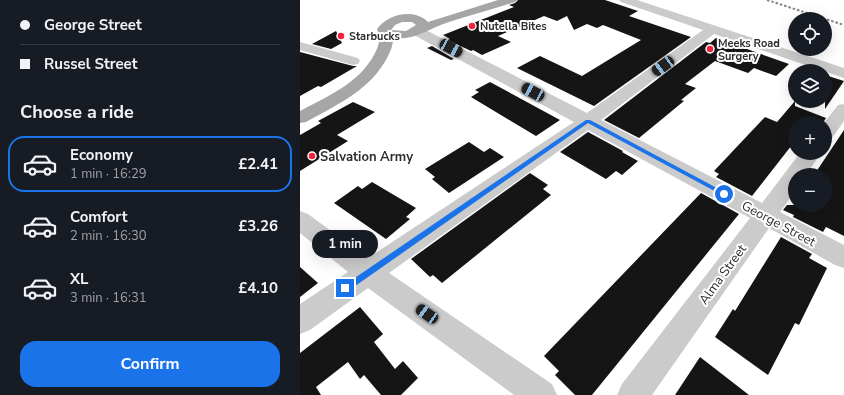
<!DOCTYPE html>
<meta charset="utf-8">
<style>
body{margin:0;font-family:"Nunito Sans",sans-serif;background:#242831;color:#f1f3f6;height:100vh;display:flex;flex-direction:column;font-size:15px;white-space:nowrap}
*{box-sizing:border-box;margin:0}
p{font-size:13px;color:#9ea1a6}
.icon{flex:none;width:22px;height:22px;fill:none;stroke:currentColor;stroke-width:2;stroke-linecap:round;stroke-linejoin:round}
.map{position:relative;flex:1;overflow:hidden}
.side{display:flex;flex-direction:column;background:#171b24;width:300px}
.side>*{flex:none}
.banner{display:grid;align-content:center;height:88px;padding:0 20px;background:#171b24}
.tools{position:absolute;left:488px;top:12px;display:grid;gap:8px}
.tools a{display:grid;place-items:center;width:44px;height:44px;border-radius:50%;background:#171b24;box-shadow:0 4px 16px #0002;font-size:20px}
.end{position:absolute;width:18px;height:18px;margin:-9px;border:5px solid #1a73e8;background:#fff;box-shadow:0 0 0 2px #fff}
.from{border-radius:50%}
.bubble{position:absolute;height:28px;border-radius:14px;background:#171b24;box-shadow:0 4px 16px #0002;font-size:13px;font-weight:700;line-height:28px;text-align:center}
.car{position:absolute;width:12px;height:24px;margin:-12px -6px;border-radius:5px;box-shadow:0 0 3px 1px #0007;background:linear-gradient(#222 24%,#8ab4d8 0 40%,#222 0 76%,#8ab4d8 0 86%,#222 0)}
.banner b{display:flex;align-items:center;gap:14px;height:38px;font-size:15px}
.banner b+b{border-top:1px solid #363941}
.banner i{width:10px;height:10px;background:#f1f3f6}
ul{padding:0;list-style:none}
li{display:flex;align-items:center;gap:12px;height:56px;margin:0 8px 6px;padding:0 12px;border:2px solid transparent;border-radius:16px}
li div{flex:1}
li b{display:block;font-size:15px}
li em{font-style:normal;font-weight:700}
li.on{border-color:#1a73e8}
li>.icon{width:36px;height:36px;stroke-width:1.5}
h2{padding:0 20px;font-size:18px;line-height:48px}
.cta{display:flex;gap:8px;margin-top:auto;padding:8px 20px}
.cta a{flex:1;height:46px;border-radius:16px;background:#1a73e8;color:#fff;font-size:16px;font-weight:700;line-height:46px;text-align:center}
main{display:flex;flex:1;min-height:0}
.map>svg:first-child{display:block}
.building{fill:#151515}
.lines{fill:none;stroke-linecap:round;stroke-linejoin:round}
.minor{fill:#cbcbcb;fill-rule:evenodd}
.major{fill:#a6a6a6;fill-rule:evenodd}
.rail{stroke:#838383;stroke-width:2;stroke-dasharray:2.5 2;stroke-linecap:butt}
.route{fill:#1a73e8}
.poi-dot{fill:#f1243b;stroke:#fff;stroke-width:1.5}
.labels{text-anchor:middle;stroke-width:4;stroke-linejoin:round;paint-order:stroke}
.far-poi-label{font-size:11px;font-weight:bold;fill:#2e2e2e;stroke:#fff;text-anchor:start}
.poi-label{font-size:13px;font-weight:bold;fill:#2e2e2e;stroke:#fff;text-anchor:start}
.street-label{font-size:13px;fill:#2e2e2e;stroke:#fff}
</style>
<main>
<section class="side">
<div class="banner">
<b><i class="from"></i>George Street</b>
<b><i></i>Russel Street</b>
</div>
<h2>Choose a ride</h2>
<ul>
<li class="on"><svg class="icon" aria-label="car" viewBox="0 0 24 24"><path d="M5 17H2v-5l4-1 3-4h7l3 4 3 1v5h-3M9 17h6M6 11h13"/><circle cx="7" cy="17" r="2"/><circle cx="17" cy="17" r="2"/></svg><div><b>Economy</b><p>1 min · 16:29</p></div><em>£2.41</em></li>
<li><svg class="icon" aria-label="car" viewBox="0 0 24 24"><path d="M5 17H2v-5l4-1 3-4h7l3 4 3 1v5h-3M9 17h6M6 11h13"/><circle cx="7" cy="17" r="2"/><circle cx="17" cy="17" r="2"/></svg><div><b>Comfort</b><p>2 min · 16:30</p></div><em>£3.26</em></li>
<li><svg class="icon" aria-label="car" viewBox="0 0 24 24"><path d="M5 17H2v-5l4-1 3-4h7l3 4 3 1v5h-3M9 17h6M6 11h13"/><circle cx="7" cy="17" r="2"/><circle cx="17" cy="17" r="2"/></svg><div><b>XL</b><p>3 min · 16:31</p></div><em>£4.10</em></li>
</ul>
<div class="cta"><a>Confirm</a></div>
</section>
<div class="map">
<svg width="544" height="395" viewBox="0 0 544 395">
<rect width="100%" height="100%" fill="#fff"/>
<g class="building">
<polygon points="218,0 305,0 338,11 329,16 391,37 294,106 217,68 240,56 282,76 341,40 303,25 297,28 287,24 274,30 267,16 257,21 244,16 198,36 211,42 182,55 173,50 171,51 148,40 150,39 143,35 214,7 209,5 215,3"/>
<polygon points="36,31 42,43 31,49 12,44"/>
<polygon points="416,38 489,64 476,76 454,68 448,73 415,61 385,84 396,88 381,100 384,101 339,138 304,120 406,42 410,43"/>
<polygon points="132,46 154,59 151,60 127,48"/>
<polygon points="0,52 53,66 57,66 21,87 18,86 0,96"/>
<polygon points="525,75 544,81 525,109"/>
<polygon points="190,82 260,120 236,136 171,97 179,92 175,90"/>
<polygon points="495,101 495,106 526,118 523,123 495,123 495,141 452,196 416,177 419,174 414,171 465,117 477,122"/>
<polygon points="53,102 75,112 37,135 48,141 0,171 0,135 21,123 18,121"/>
<polygon points="544,130 544,236 526,227 523,232 493,217 494,215 483,210 487,205 525,205 525,175 514,175"/>
<polygon points="288,132 323,151 322,152 338,161 322,175 316,171 306,179 260,152"/>
<polygon points="169,142 184,152 190,148 204,157 149,193 132,179 135,177 125,169"/>
<polygon points="230,173 248,185 243,189 251,195 142,283 133,275 130,277 111,259"/>
<polygon points="72,182 116,208 106,217 110,219 86,239 34,203 58,186 62,189"/>
<polygon points="401,193 439,214 292,395 275,395 255,375 259,371 244,356"/>
<polygon points="481,237 512,254 509,258 527,268 499,325 495,323 468,375 415,337 433,309 435,311"/>
<polygon points="0,267 18,283 0,297"/>
<polygon points="60,307 83,334 74,342 95,369 103,361 118,378 101,395 81,395 64,375 60,379 48,362 16,387 21,395 0,395 0,353"/>
<polygon points="400,357 449,395 375,395"/>
</g>
<g class="lines">
<g class="minor">
<polygon points="319,0 337,0 544,68 544,78 414,34 301,120 462,203 500,153 521,153 506,175 495,175 495,191 480,212 544,245 544,268 535,265 469,228 352,395 317,395 322,384 450,218 288,130 89,273 252,384 257,395 214,395 68,288 10,330 0,334 0,304 48,272 0,233 0,211 8,214 68,258 274,122 112,34 110,31 112,28 122,28 287,113 403,30 321,2"/>
<polygon points="0,42 58,58 60,61 58,64 53,65 0,50"/>
<polygon points="544,104 544,121 532,138 525,140 524,123 538,105"/>
</g>
<path class="major" d="M 198,0 L 217,0 L 215,2 C 193,9 171,15 149,22 C 130,28 114,41 93,38 C 93,45 91,50 88,56 C 71,90 38,104 6,122 L 0,123 L 0,111 C 28,96 58,84 74,55 C 79,46 81,39 77,29 C 88,14 114,8 128,22 ZM 102,22 L 112,22 L 116,25 L 106,31 L 91,30 L 95,25 Z"/>
<polyline class="rail" points="467,0 544,25"/>
</g>
<polygon class="route" points="286,120 290,120 428,194 424,196 422,195 288,123 48,291 43,291 43,286"/>
<g class="poi-dot">
<circle cx="172" cy="26" r="4"/>
<circle cx="41" cy="36" r="4"/>
<circle cx="410" cy="49" r="4"/>
<circle cx="12" cy="156" r="4"/>
</g>
<g class="labels">
<g class="far-poi-label">
<text x="180" y="30">Nutella Bites</text>
<text x="49" y="40">Starbucks</text>
<text x="418" y="47">Meeks Road<tspan x="418" dy="13">Surgery</tspan></text>
</g>
<g class="poi-label">
<text x="20" y="161">Salvation Army</text>
</g>
<g class="street-label">
<text transform="translate(479 223) rotate(28)" y="5">George Street</text>
<text transform="translate(422 274) rotate(-54)" y="5">Alma Street</text>
</g>
</g>
</svg>
<div class="tools">
<a><svg class="icon" aria-label="locate" viewBox="0 0 24 24"><circle cx="12" cy="12" r="6"/><path d="M12 2v4M12 18v4M2 12h4M18 12h4"/></svg></a>
<a><svg class="icon" aria-label="layers" viewBox="0 0 24 24"><path d="M12 4l9 5-9 5-9-5zM3 14l9 5 9-5"/></svg></a>
<a>+</a>
<a>−</a>
</div>
<i class="end from" style="left:424px;top:194px"></i>
<i class="end" style="left:45px;top:288px"></i>
<div class="bubble" style="left:12px;top:230px;width:66px">1 min</div>
<i class="car" style="left:151px;top:48px;rotate:118deg"></i>
<i class="car" style="left:363px;top:66px;rotate:234deg"></i>
<i class="car" style="left:233px;top:92px;rotate:298deg"></i>
<i class="car" style="left:127px;top:314px;rotate:305deg"></i>
</div>
</main>
